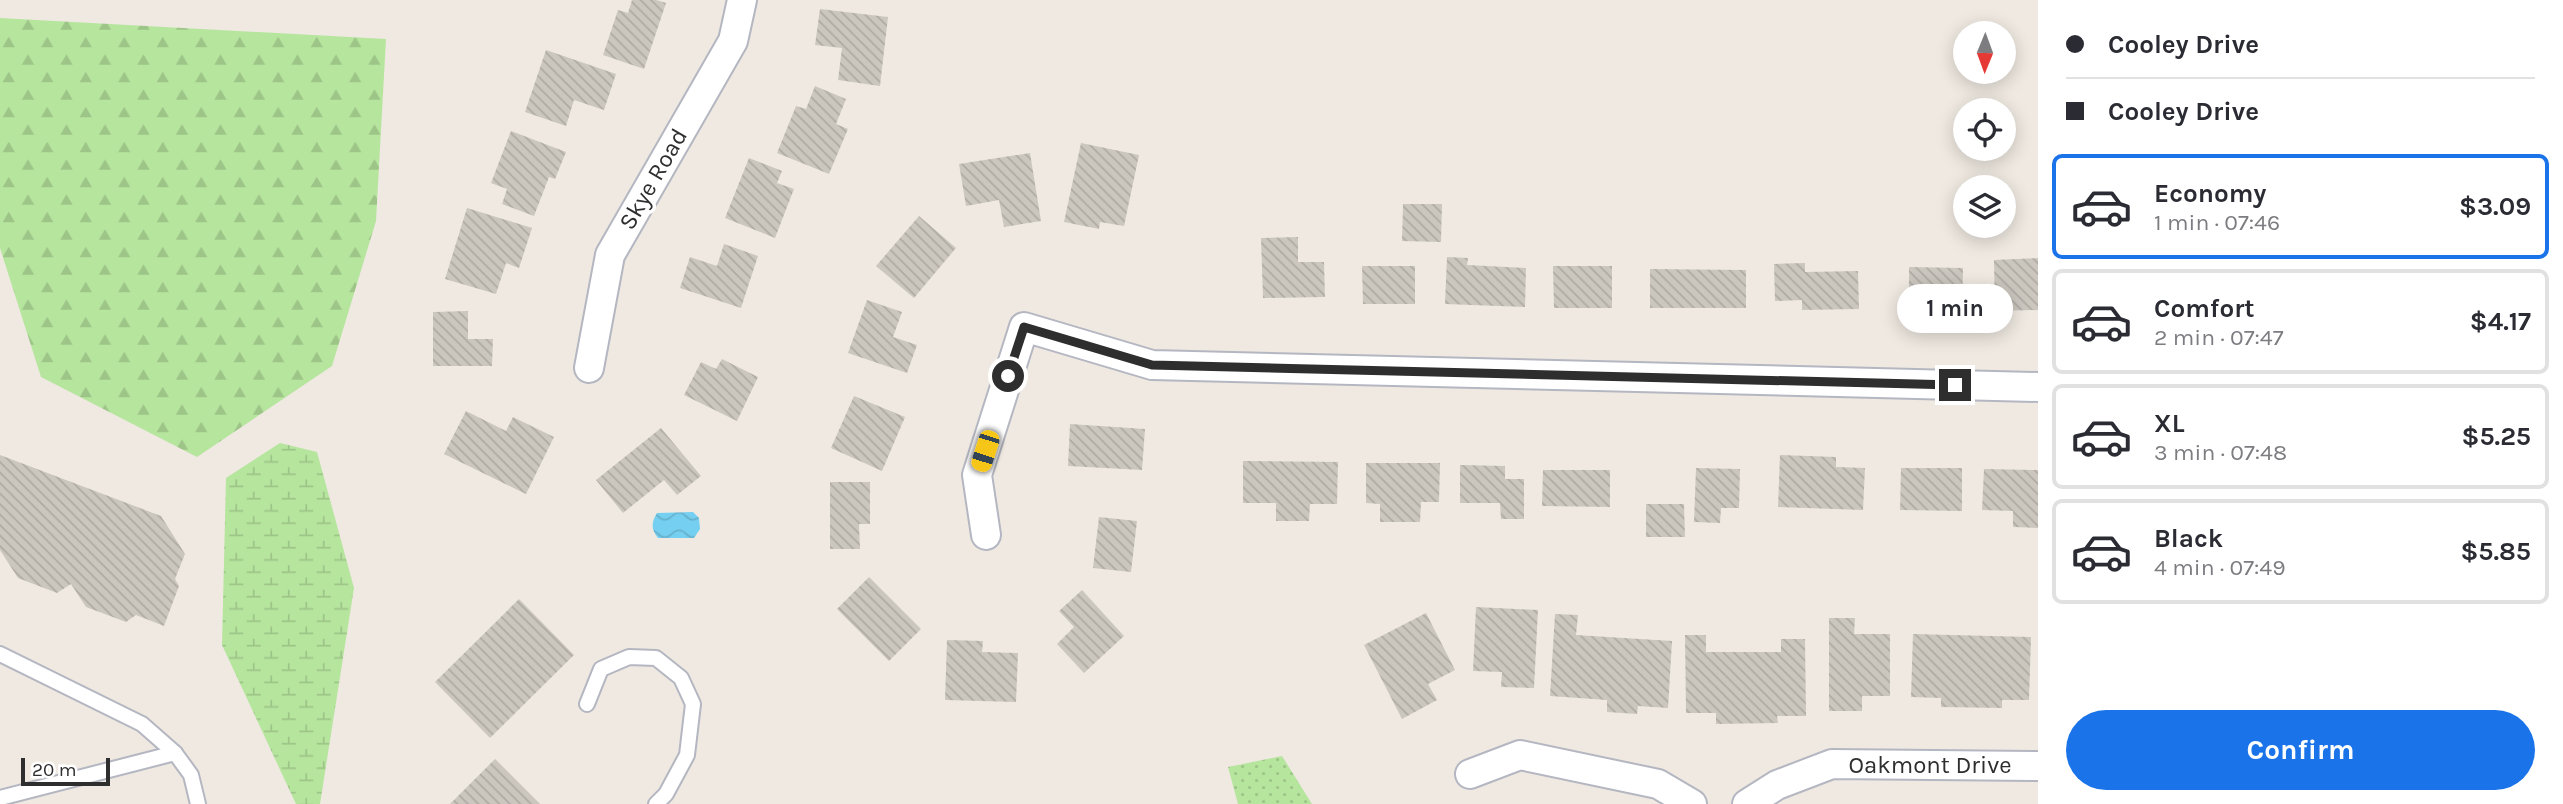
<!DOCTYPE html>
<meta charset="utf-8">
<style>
body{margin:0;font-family:Karla,sans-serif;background:#f2f2f3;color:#2b2b33;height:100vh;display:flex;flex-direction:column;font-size:26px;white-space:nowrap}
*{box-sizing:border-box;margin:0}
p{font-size:23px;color:#7c7c81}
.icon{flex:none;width:38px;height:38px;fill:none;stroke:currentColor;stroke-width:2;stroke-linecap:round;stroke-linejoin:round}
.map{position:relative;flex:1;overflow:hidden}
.panel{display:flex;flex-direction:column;background:#fff;width:525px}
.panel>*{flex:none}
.top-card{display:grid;align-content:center;height:154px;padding:0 28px;background:#fff}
.needle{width:46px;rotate:181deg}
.buttons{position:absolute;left:1953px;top:21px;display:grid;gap:14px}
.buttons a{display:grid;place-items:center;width:63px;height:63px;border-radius:50%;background:#fff;box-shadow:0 4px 18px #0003;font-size:35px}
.scale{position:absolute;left:21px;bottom:18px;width:89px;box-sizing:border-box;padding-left:7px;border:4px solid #2e2e2e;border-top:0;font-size:19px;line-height:24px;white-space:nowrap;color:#2e2e2e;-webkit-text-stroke:5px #fff;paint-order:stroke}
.end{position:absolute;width:32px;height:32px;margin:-16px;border:9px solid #2e2e2e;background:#fff;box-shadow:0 0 0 4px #fff}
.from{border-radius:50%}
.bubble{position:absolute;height:49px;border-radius:24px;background:#fff;box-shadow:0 4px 18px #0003;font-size:23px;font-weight:700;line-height:49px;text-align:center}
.car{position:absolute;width:21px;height:42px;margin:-21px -10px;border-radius:9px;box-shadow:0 0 5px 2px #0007;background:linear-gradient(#f5c518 24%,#345 0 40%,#f5c518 0 76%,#345 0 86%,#f5c518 0)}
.top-card b{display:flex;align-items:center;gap:24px;height:66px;font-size:26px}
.top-card b+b{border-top:2px solid #e1e1e2}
.top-card i{width:18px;height:18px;background:#2b2b33}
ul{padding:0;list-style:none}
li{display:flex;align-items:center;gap:21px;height:105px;margin:0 14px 10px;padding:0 14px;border:4px solid #e1e1e2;border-radius:10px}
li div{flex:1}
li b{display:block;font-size:26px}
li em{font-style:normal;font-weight:700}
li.current{border-color:#1a73e8}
li>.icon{width:63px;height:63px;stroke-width:1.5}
.action{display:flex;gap:14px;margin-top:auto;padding:14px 28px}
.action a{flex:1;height:80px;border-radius:42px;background:#1a73e8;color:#fff;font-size:28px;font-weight:700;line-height:80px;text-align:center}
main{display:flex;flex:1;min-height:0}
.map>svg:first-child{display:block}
.grass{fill:url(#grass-dots)}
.forest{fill:url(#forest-firs)}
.wetland{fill:url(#wetland-marsh)}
.water{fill:url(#water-waves)}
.building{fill:url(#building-back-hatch)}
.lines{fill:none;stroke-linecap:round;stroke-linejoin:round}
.lane-casing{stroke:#b4b7c1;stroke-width:18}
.street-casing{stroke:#b4b7c1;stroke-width:32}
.lane{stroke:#fff;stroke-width:14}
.street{stroke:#fff;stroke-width:28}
.route{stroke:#2e2e2e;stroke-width:9}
.labels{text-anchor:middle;stroke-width:7;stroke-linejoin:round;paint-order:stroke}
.street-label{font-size:24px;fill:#2e2e2e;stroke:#fff}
</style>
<main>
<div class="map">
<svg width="2038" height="804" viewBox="0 0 2038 804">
<defs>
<pattern id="grass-dots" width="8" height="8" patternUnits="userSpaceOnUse" patternTransform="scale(1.75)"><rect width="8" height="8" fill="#b6e59e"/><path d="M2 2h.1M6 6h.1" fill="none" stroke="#9dc588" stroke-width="1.8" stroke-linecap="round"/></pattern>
<pattern id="forest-firs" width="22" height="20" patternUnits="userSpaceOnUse" patternTransform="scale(1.75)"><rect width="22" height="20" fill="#b6e59e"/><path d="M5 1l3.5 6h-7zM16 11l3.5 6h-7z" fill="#9dc588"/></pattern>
<pattern id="wetland-marsh" width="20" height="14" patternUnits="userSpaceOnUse" patternTransform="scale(1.75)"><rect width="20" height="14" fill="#b6e59e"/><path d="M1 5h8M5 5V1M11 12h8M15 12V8" fill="none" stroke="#9dc588"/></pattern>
<pattern id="water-waves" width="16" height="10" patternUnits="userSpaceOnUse" patternTransform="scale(1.75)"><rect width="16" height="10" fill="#75cff0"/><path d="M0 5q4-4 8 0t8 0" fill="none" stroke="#66b2ce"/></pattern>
<pattern id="building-back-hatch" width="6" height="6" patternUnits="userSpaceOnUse" patternTransform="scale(1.75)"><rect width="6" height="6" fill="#cbc7bf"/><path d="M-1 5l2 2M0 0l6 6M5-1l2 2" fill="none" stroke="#afaba4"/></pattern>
</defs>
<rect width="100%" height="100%" fill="#efe9e1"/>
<polygon class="grass" points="1282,756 1312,804 1238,804 1228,767"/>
<polygon class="forest" points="0,18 386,39 376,221 332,366 197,457 41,377 0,248"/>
<polygon class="wetland" points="280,443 317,452 354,588 320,804 296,804 222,645 226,478"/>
<path class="water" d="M 693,512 L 699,518 L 700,529 L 694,538 L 658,538 C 651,529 651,523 657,513 Z"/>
<g class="building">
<polygon points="632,0 656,0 666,3 644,69 603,55 618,10 628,13"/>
<polygon points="820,9 888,17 880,86 838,80 842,48 815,45"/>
<polygon points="546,50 616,74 604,110 574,100 566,126 525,112"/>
<polygon points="815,86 846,99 836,124 848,129 829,174 777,153 796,106 806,109"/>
<polygon points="511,131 566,152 555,179 549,177 534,216 502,204 507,189 491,183"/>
<polygon points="1081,143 1139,155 1124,226 1100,222 1099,229 1064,222"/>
<polygon points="1030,153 1041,221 1004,227 999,200 966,206 959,164"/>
<polygon points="749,158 782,171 777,183 794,189 775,238 725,218"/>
<polygon points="1403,204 1442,204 1441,242 1402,241"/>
<polygon points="467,208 532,228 519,268 506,263 496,294 445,279"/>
<polygon points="919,216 956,248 914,298 876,266"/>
<polygon points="1298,237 1298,262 1324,262 1325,297 1263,298 1261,238"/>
<polygon points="724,244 758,256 741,308 680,288 690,257 717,266"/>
<polygon points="1447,257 1468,258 1467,265 1526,268 1525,307 1445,304"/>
<polygon points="2038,258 2038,310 1995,311 1994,260"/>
<polygon points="1805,263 1805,272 1858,271 1859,309 1802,310 1802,300 1775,301 1774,264"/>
<polygon points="1362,266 1415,266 1415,304 1363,304"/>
<polygon points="1553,266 1612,266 1612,308 1554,308"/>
<polygon points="1909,267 1963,268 1962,315 1909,314"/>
<polygon points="1650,269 1746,270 1746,308 1650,308"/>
<polygon points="867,300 902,312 893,337 917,345 907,373 848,353"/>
<polygon points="468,311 468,339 493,339 492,366 433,366 433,312"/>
<polygon points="722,359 758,377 737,421 684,395 701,362 716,369"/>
<polygon points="854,396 905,417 882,471 831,448"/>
<polygon points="466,411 506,431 513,417 554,437 526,494 444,454"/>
<polygon points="1070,424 1145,429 1142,470 1068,466"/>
<polygon points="661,428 701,476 677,495 664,480 623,513 596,480"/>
<polygon points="0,455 161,516 185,554 175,579 179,586 164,626 136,615 126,622 86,607 71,584 57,593 18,578 0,550"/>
<polygon points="1780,455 1836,457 1836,467 1865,468 1863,510 1778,507"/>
<polygon points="1243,461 1338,462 1337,504 1310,504 1309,521 1276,521 1276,503 1243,503"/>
<polygon points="1366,463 1440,463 1439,502 1421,502 1420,522 1380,522 1380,504 1366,503"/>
<polygon points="1460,465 1505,466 1505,479 1524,479 1524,519 1501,519 1500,503 1460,503"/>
<polygon points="1696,468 1740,469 1739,508 1721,508 1720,523 1694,522"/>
<polygon points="1901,468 1962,468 1962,511 1900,510"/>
<polygon points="1984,469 2038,470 2038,528 2013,527 2013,511 1982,510"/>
<polygon points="1543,470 1610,470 1610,507 1542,506"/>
<polygon points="830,482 870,482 870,524 859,524 860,549 830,549"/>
<polygon points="1646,504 1684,504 1685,537 1646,537"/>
<polygon points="1099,517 1137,521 1131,572 1093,568"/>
<polygon points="869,577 921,629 889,661 837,609"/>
<polygon points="1082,590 1124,636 1084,673 1057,644 1074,627 1059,611"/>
<polygon points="519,599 574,655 490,738 435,682"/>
<polygon points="1476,607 1538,610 1534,688 1501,687 1502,672 1473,671"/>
<polygon points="1426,613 1455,670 1428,684 1437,700 1402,719 1364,645"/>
<polygon points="1555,614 1578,615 1576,635 1672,641 1668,708 1638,706 1637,714 1607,712 1607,700 1550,696"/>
<polygon points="1829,618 1855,618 1854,634 1890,634 1890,696 1862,696 1862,711 1829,711"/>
<polygon points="1913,634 2031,637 2029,700 2002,700 2002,708 1941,707 1941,698 1911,697"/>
<polygon points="1685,635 1706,635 1706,652 1781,652 1781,639 1805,639 1806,716 1777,716 1778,723 1716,724 1716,713 1686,713"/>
<polygon points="947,640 983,641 982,652 1018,653 1016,702 945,700"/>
<polygon points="495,759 540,804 450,804"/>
</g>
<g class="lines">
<defs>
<g id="lane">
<polyline points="0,654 142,724 175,753 191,775 198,804"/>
<polyline points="587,704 601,669 629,657 656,658 681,678 693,704 687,755 666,794 656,804"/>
<polyline points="0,798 175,753"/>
</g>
<g id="street">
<polyline points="589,368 610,255 733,41 742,0"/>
<polyline points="986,535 977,475 1024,327 1152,365 2038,387"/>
<polyline points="1470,774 1520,755 1658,784 1692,804"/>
<polyline points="1747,804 1777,785 1832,764 2038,766"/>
</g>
</defs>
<use href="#lane" class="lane-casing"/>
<use href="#street" class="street-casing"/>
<use href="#lane" class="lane"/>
<use href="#street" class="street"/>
</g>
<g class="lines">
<polyline class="route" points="1008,376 1024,327 1152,365 1955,385"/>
</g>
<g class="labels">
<g class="street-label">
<text transform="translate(653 179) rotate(-60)" y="8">Skye Road</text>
<text x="1930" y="773">Oakmont Drive</text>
</g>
</g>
</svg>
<div class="buttons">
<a><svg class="needle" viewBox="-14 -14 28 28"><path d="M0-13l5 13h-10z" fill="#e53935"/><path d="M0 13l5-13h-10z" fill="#7c7c81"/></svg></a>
<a><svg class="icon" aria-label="locate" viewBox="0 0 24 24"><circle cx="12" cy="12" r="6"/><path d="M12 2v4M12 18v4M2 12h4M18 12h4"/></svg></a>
<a><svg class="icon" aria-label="layers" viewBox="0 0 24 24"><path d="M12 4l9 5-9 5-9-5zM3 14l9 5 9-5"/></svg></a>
</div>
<div class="scale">20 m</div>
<i class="end from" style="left:1008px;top:376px"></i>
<i class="end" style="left:1955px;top:385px"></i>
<div class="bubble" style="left:1897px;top:284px;width:116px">1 min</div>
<i class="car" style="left:985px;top:451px;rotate:198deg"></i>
</div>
<section class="panel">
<div class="top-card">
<b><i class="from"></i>Cooley Drive</b>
<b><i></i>Cooley Drive</b>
</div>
<ul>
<li class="current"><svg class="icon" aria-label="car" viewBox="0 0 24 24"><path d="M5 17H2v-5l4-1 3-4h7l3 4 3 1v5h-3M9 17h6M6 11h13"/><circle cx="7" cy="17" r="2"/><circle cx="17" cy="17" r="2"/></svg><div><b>Economy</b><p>1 min · 07:46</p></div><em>$3.09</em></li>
<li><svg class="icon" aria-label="car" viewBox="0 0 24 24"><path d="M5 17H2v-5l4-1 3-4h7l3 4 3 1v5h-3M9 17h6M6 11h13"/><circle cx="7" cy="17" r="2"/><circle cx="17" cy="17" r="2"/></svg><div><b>Comfort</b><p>2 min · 07:47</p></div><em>$4.17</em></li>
<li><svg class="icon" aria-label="car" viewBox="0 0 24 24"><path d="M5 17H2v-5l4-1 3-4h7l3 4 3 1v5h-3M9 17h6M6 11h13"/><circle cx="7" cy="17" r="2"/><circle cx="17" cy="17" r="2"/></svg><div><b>XL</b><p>3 min · 07:48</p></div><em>$5.25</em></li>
<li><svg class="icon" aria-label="car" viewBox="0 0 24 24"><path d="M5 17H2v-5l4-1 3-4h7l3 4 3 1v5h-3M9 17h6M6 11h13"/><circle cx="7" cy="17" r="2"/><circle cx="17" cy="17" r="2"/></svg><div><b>Black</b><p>4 min · 07:49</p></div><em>$5.85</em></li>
</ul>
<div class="action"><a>Confirm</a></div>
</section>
</main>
